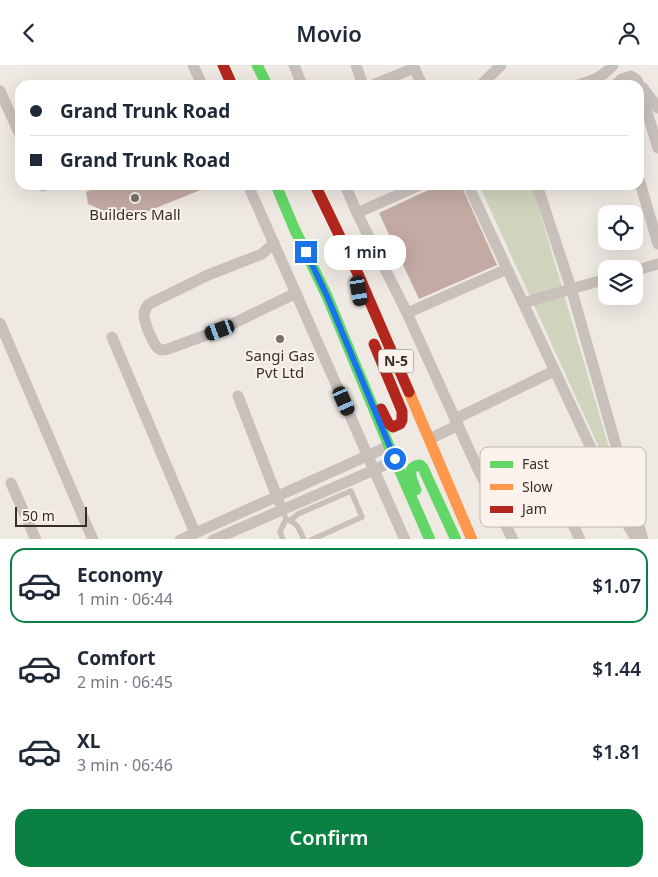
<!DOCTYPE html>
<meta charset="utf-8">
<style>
body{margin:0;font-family:"Noto Sans",sans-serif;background:#f6f6f7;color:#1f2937;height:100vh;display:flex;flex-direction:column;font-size:19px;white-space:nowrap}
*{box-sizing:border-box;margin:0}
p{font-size:16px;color:#747a83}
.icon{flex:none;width:28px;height:28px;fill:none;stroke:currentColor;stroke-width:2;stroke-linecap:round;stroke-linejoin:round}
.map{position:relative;height:474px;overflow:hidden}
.drawer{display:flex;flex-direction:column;background:#fff;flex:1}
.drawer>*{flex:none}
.hud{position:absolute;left:15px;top:15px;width:629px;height:110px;border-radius:15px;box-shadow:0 5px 20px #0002;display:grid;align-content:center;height:110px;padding:0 15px;background:#fff}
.tools{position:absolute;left:598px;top:140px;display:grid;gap:10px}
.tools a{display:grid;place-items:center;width:45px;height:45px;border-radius:10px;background:#fff;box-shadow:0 5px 20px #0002;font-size:25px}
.scale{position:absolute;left:15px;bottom:12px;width:72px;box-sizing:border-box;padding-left:5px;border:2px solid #392d29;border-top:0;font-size:14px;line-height:18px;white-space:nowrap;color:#392d29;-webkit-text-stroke:4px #fbf3eb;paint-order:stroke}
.end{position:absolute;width:22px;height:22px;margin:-11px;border:6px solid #1a73e8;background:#fff;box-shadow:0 0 0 2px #fff}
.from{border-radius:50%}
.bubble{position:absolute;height:35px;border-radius:15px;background:#fff;box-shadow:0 5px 20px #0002;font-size:16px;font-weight:600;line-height:35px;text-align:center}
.car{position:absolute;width:15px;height:30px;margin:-15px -8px;border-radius:6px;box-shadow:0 0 4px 1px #0007;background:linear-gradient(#222 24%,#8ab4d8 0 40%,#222 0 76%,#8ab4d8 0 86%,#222 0)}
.hud b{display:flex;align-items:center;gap:18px;height:48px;font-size:19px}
.hud b+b{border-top:1px solid #e0e1e3}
.hud i{width:12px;height:12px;background:#1f2937}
ul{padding:9px 0 0;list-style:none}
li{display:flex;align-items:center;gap:15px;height:75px;margin:0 10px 8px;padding:0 5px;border:2px solid transparent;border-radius:15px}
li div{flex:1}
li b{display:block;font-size:19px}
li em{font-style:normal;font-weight:600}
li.current{border-color:#0b8043}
li>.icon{width:45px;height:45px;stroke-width:1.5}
.primary-button{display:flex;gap:10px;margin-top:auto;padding:10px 15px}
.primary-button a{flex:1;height:58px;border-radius:15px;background:#0b8043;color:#fff;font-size:20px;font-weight:600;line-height:58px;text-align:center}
header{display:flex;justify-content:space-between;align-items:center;height:65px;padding:0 15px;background:#fff;font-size:22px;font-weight:600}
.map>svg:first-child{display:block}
.green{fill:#d1d4bc}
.building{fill:#c3aba4}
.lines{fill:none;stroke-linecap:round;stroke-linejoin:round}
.lane{stroke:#c8c0bb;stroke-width:5.5}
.street{stroke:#c8c0bb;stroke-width:11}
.fast{stroke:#63d668;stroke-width:11}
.slow{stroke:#ff974d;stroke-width:11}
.jam{stroke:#b3261e;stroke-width:11}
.route{stroke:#1a73e8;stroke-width:6}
.poi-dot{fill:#796f6a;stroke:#fbf3eb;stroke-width:2}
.labels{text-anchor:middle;stroke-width:4;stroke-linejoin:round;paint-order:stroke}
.shield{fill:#fbf3eb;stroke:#736863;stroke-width:1}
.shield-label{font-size:14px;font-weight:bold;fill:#392d29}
.poi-label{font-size:15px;fill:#392d29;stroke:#fbf3eb}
.key{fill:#fbf3eb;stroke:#c1b8b1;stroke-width:1}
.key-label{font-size:14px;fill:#392d29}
</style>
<header><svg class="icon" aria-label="back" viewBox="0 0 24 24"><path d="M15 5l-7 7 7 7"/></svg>Movio<svg class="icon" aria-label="person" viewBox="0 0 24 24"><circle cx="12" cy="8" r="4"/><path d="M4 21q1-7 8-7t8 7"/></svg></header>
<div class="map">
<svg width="658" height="475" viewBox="0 0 658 475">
<rect width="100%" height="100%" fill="#efe9e3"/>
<polygon class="green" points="479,120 532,120 627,444"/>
<g class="building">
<polygon points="100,120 213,120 126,155 88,139 86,127"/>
<polygon points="439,120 461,120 497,200 419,234 379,148"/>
</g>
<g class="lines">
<g class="lane">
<path d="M 282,445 L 286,454 C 298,458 299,464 304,475"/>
<polyline points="291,455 298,449 351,426 362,452 311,475"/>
<polyline points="283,475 280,467 286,454"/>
</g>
<g class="street">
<polyline points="193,0 202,20"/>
<polyline points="294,0 302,20"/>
<polyline points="356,0 363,20"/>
<polyline points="413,0 422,20"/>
<polyline points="373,20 414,3"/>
<polyline points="481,20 501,0"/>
<path d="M 578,20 C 594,15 601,13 613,0"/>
<polyline points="615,20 622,14 631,11 637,15 639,20"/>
<polyline points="639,21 658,83"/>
<polyline points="643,23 658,43"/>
<polyline points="0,26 20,70"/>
<polyline points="639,114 658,179"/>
<polyline points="42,120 43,121"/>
<polyline points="248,120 405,475"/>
<polyline points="345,120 357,148 407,248 476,400 513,475"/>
<polyline points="468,120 603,409 622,451 637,475"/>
<polyline points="537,120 571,223 643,475"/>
<polyline points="357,148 420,120"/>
<path d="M 274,178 L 262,189 L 208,210 L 149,239 C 146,242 144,245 144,250 C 144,257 153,280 159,284 C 163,286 164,285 168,284 L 220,265 L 296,228"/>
<polyline points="634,206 658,199"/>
<polyline points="523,238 606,214"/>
<polyline points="407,248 507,204"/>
<polyline points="0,258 93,475"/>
<polyline points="112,272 195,468"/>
<polyline points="238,331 279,437"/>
<polyline points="455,354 554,306"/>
<polyline points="430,374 458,360"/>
<polyline points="11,418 36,475"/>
<polyline points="559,428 580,475"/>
<polyline points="504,456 559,428 603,409"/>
<polyline points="180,475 389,381"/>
<polyline points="213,475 374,405 395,395"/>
</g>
<g class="fast">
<polyline points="257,0 267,20"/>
<polyline points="276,120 294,163 327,231 389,381 430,475"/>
<path d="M 416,425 C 412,416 405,401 420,400 L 423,403 L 456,475"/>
</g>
<polyline class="slow" points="409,327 472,475"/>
<g class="jam">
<polyline points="223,0 232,20"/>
<polyline points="315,120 358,209 409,327"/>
<polyline points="374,279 402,346 402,355 400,359 393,362 388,358 381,344"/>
</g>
</g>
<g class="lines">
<polyline class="route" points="306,187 327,231 395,394"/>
</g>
<g class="poi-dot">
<circle cx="135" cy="133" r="5"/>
<circle cx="280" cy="274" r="5"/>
</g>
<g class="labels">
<rect class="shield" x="378.5" y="284.5" width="35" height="23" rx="4"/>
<g class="shield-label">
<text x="396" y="301">N-5</text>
</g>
<g class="poi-label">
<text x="135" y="155">Builders Mall</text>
<text x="280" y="296">Sangi Gas<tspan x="280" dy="17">Pvt Ltd</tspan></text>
</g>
</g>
<rect x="480" y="382" width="166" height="80" rx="8" class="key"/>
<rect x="490" y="396" width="23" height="7" fill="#63d668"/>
<rect x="490" y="419" width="23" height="6" fill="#ff974d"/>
<rect x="490" y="441" width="23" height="7" fill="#b3261e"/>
<g class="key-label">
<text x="522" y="404">Fast</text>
<text x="522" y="427">Slow</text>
<text x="522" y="449">Jam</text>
</g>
</svg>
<div class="tools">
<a><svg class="icon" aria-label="locate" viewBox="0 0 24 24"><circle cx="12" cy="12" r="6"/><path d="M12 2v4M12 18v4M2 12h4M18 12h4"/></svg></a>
<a><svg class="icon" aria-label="layers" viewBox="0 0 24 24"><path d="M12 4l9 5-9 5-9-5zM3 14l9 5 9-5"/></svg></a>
</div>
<div class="scale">50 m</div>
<i class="end from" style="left:395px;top:394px"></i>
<i class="end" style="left:306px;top:187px"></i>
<div class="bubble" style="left:324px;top:170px;width:82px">1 min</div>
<i class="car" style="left:359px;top:226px;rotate:170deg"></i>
<i class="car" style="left:220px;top:265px;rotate:250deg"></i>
<i class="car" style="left:344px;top:336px;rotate:156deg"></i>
<div class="hud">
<b><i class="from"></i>Grand Trunk Road</b>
<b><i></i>Grand Trunk Road</b>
</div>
</div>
<section class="drawer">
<ul>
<li class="current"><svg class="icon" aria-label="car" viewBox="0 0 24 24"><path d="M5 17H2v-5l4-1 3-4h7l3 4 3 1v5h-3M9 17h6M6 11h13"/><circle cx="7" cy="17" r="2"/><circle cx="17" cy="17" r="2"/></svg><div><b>Economy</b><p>1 min · 06:44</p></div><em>$1.07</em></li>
<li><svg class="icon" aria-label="car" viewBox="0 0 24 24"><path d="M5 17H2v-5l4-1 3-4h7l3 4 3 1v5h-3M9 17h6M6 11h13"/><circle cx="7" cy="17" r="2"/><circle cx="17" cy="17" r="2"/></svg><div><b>Comfort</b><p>2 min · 06:45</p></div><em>$1.44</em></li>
<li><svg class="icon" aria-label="car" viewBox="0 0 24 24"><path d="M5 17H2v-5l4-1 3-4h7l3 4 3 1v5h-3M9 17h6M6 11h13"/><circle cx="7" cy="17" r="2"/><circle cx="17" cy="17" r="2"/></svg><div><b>XL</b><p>3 min · 06:46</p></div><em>$1.81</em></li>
</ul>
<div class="primary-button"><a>Confirm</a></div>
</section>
